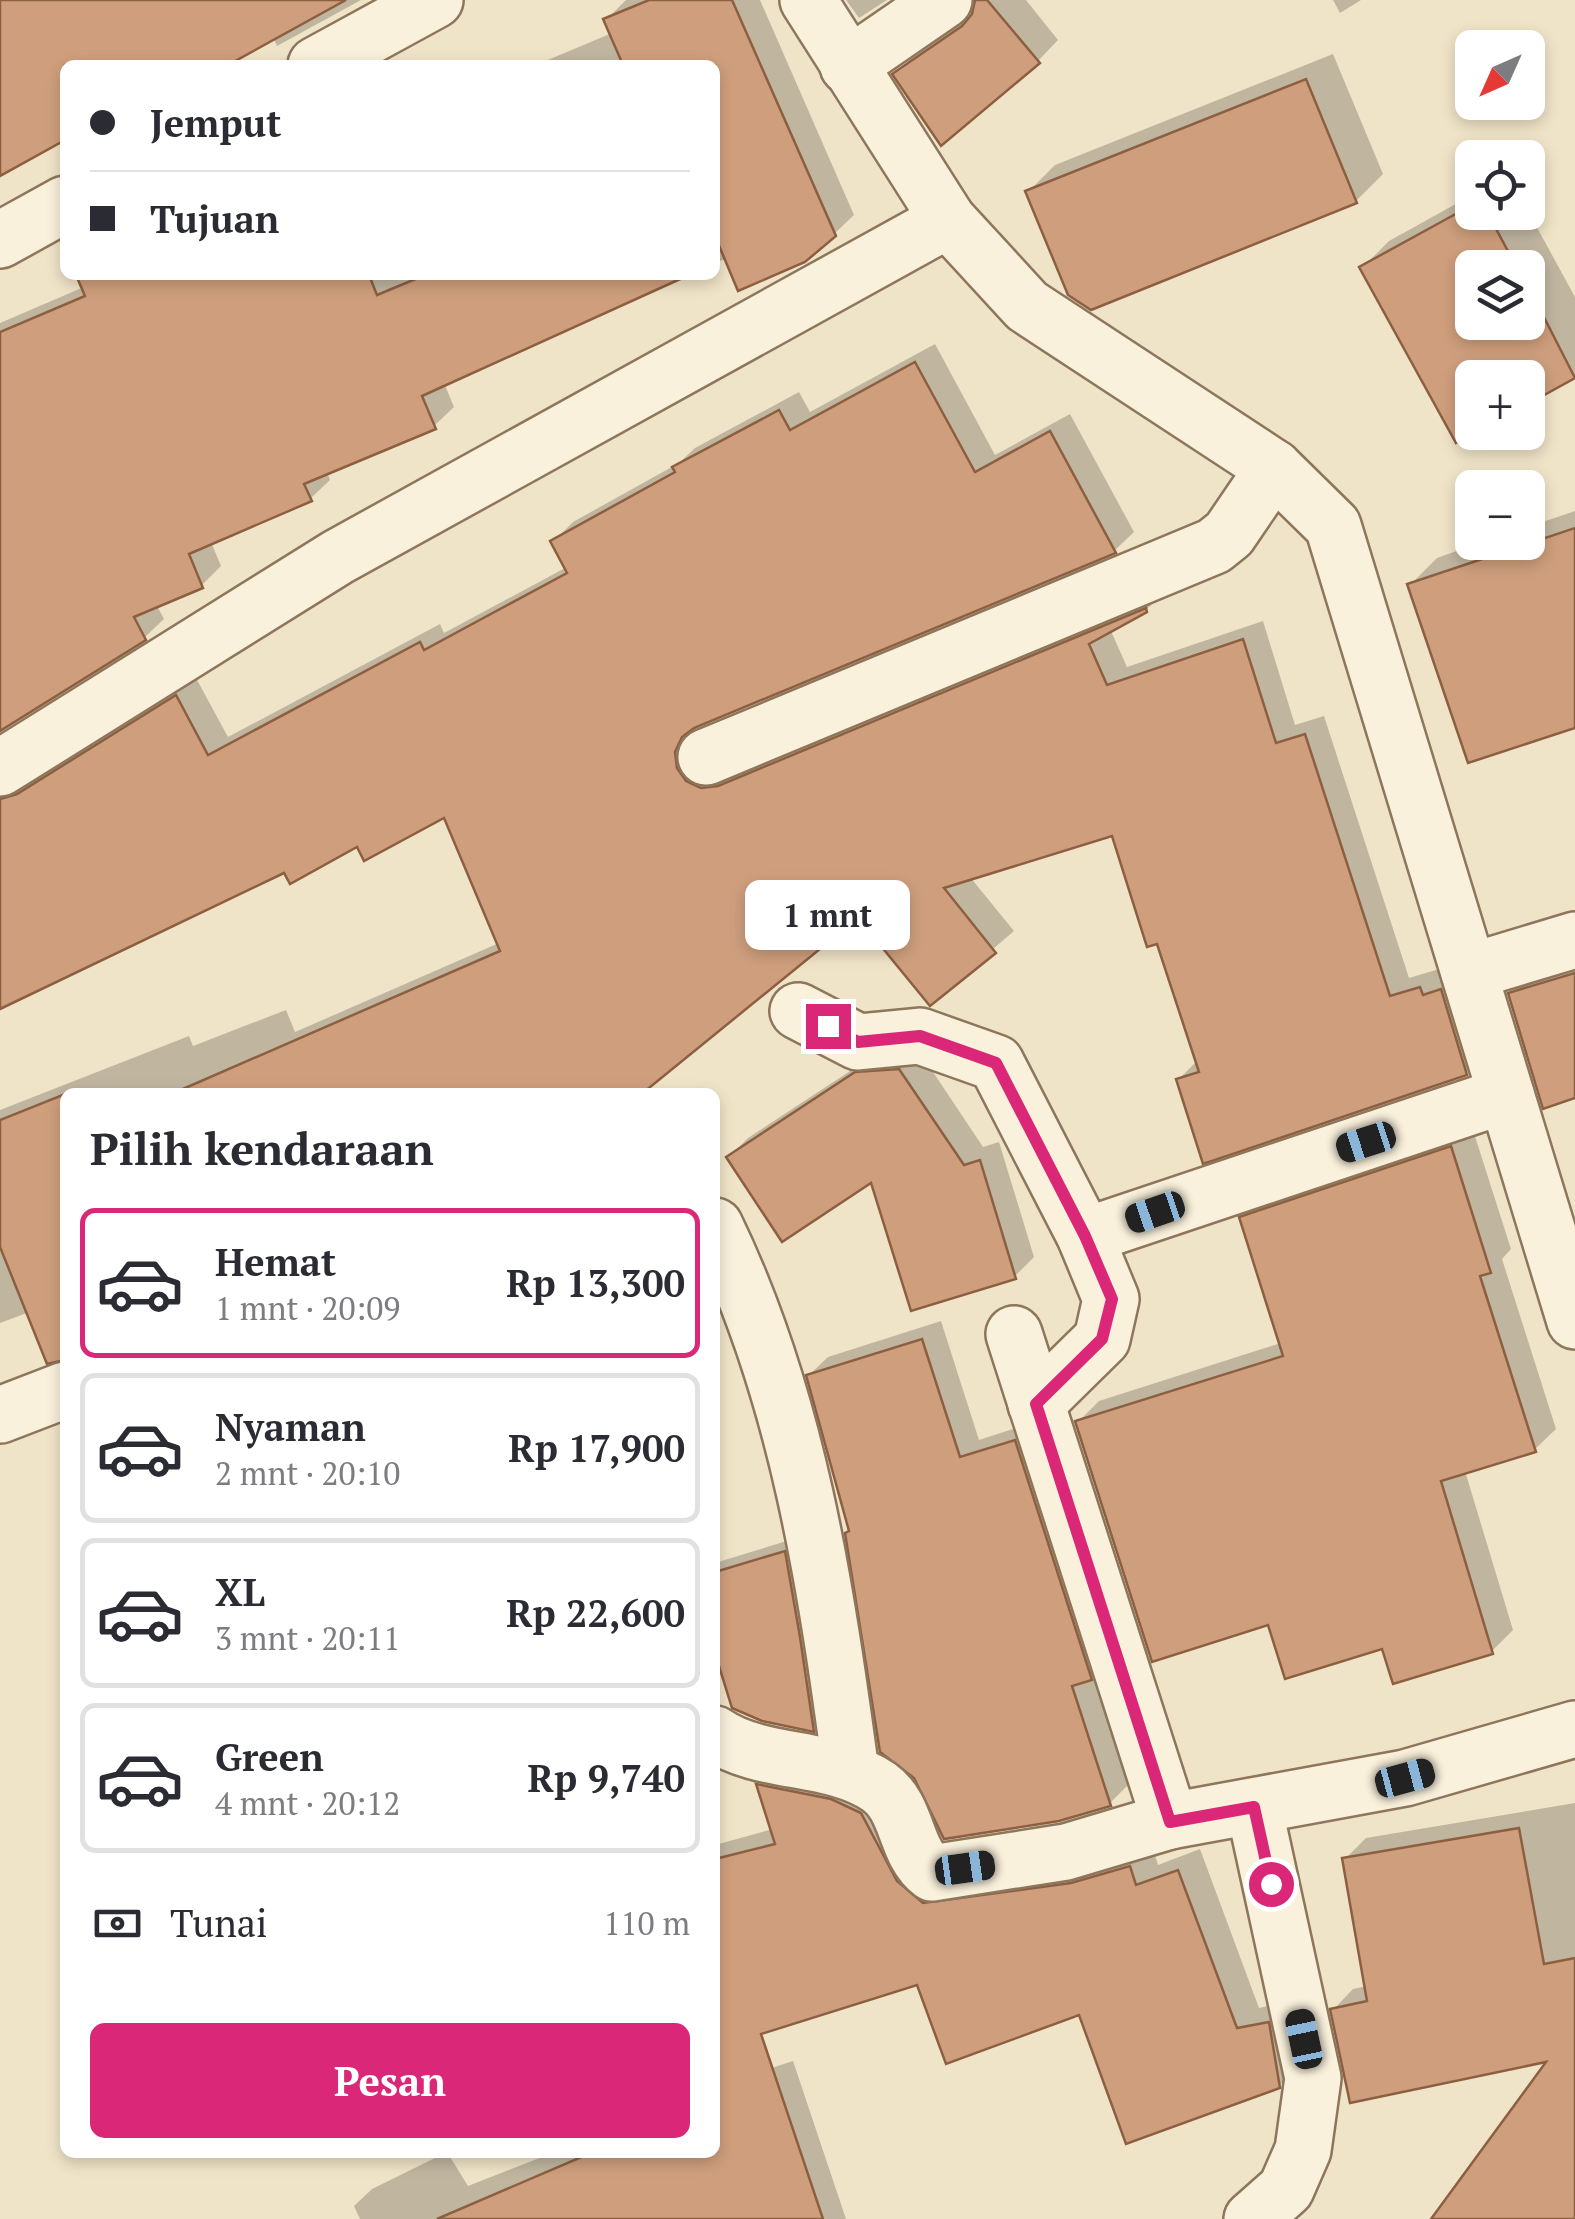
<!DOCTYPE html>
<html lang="id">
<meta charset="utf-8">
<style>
body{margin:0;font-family:"PT Serif",serif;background:#f7f7f7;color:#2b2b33;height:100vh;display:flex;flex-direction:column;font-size:38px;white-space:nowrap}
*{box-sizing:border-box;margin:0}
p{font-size:32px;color:#7c7c81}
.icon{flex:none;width:55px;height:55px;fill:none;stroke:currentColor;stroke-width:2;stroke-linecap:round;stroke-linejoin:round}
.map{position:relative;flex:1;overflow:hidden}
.drawer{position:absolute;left:60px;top:1088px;width:660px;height:1070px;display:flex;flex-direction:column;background:#fff;border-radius:15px;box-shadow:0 5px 15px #0003}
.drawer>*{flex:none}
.banner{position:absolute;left:60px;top:60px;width:660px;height:220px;border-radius:15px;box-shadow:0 5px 15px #0003;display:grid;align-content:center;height:220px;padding:0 30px;background:#fff}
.needle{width:65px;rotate:225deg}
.tools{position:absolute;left:1455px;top:30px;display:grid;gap:20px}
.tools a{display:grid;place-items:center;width:90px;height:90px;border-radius:15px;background:#fff;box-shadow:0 5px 15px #0003;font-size:50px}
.end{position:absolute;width:45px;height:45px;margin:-22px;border:12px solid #db2777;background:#fff;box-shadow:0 0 0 5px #fff}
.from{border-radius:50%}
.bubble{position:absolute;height:70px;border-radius:15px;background:#fff;box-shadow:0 5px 15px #0003;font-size:32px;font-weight:600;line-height:70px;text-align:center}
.car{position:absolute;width:30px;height:60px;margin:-30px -15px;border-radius:12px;box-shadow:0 0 8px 2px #0007;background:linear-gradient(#222 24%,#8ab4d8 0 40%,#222 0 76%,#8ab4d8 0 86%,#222 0)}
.banner b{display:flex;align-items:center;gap:35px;height:95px;font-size:38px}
.banner b+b{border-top:2px solid #e1e1e2}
.banner i{width:25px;height:25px;background:#2b2b33}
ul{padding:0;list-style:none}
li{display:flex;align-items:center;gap:30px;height:150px;margin:0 20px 15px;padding:0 10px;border:5px solid #e1e1e2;border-radius:15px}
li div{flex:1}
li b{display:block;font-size:38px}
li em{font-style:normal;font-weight:600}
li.active{border-color:#db2777}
li>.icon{width:90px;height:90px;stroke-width:1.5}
h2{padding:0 30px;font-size:45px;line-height:120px}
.pay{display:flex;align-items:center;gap:25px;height:110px;padding:0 30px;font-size:38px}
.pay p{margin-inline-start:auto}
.primary-button{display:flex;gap:20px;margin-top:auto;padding:20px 30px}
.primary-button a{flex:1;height:115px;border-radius:15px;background:#db2777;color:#fff;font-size:40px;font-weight:600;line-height:115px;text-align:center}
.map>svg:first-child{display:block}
.shadow{fill:#0003;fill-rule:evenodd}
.building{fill:#cf9f7d;stroke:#8d5f41;stroke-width:2.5}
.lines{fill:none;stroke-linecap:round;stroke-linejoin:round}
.minor-casing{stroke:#8d765c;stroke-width:60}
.minor{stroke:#faf1dc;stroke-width:55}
.route{stroke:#db2777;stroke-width:12}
</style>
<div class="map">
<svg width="1575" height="2219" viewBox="0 0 1575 2219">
<rect width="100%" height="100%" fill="#f0e4c8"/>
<g class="shadow">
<polygon points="0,0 361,0 277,46 273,37 222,65 65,65 65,137 0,144"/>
<polygon points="626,0 760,0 854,215 834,234 715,262 715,65 536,65 612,33 606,20"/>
<polygon points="846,0 887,0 859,18"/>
<polygon points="977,0 1026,0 1058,40 1038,61 895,74 916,54 974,13"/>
<polygon points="1333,0 1361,0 1340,13"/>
<polygon points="1333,54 1383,174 1356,201 1028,192 1055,165"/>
<path d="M 1472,195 L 1472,212 L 1528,211 L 1575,297 L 1575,375 L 1528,401 L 1528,378 L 1472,378 L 1472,431 L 1362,268 L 1389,241 ZM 1472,268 L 1528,268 L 1528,322 L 1472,322 Z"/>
<polygon points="79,275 685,275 444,383 454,407 434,426 327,472 330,480 310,499 211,542 221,566 202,585 156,604 164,619 144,638 0,728 0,323 84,287"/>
<polygon points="935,344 995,455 1070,414 1134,532 1114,551 696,724 695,748 1165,591 1146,610 1111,631 1127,667 1263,621 1295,725 1324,716 1409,978 1439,969 1486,1053 1466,1073 1178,1080 1198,1060 1158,940 1113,833 970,877 1014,931 930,1003 858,914 640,1092 534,1092 527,1078 493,1092 65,1092 65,1299 0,1323 0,1110 189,1036 193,1046 286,1010 295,1032 499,943 445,814 286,870 0,1006 0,772 196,678 228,737 440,624 444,633 567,567 553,542 573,522 679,463 695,448 799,392 810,412"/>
<polygon points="1575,511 1575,725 1410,585 1437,558 1482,542 1528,542 1528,527"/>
<polygon points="1575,961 1575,1100 1511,994 1529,975"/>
<polygon points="919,1051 983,1147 999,1142 1034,1257 1015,1276 872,1179 729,1157 748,1138 876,1054"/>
<polygon points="1472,1127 1511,1249 1502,1259 1556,1429 1534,1450 1465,1471 1513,1630 1492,1651 1384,1646 1270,1622 1078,1422 1099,1401 1281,1343 1242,1218 1263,1197"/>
<polygon points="941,1321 979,1440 1034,1422 1110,1659 1093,1675 1128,1785 1109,1804 851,1530 808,1376 828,1357"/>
<polygon points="800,1537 828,1713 813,1729 715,1645 715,1563"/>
<polygon points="781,1763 854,1778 918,1859 1152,1845 1158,1865 1200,1849 1259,2008 1290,2001 1301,2063 1279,2086 1080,2012 1001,1902 715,1979 715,1845 773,1829 759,1785"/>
<polygon points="1575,1803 1575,2219 1434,2219 1552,2058 1333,2010 1353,1989 1367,1986 1345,1859 1366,1838"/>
<polygon points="793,2061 846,2219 360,2219 354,2206 372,2189 447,2152 468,2186 555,2152 563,2157 573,2152 715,2152 715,2087"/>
</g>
<g class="building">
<polygon points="0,0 346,0 228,65 65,65 65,140 0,176"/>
<polygon points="649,0 732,0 836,236 805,262 738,291 715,236 715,65 623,65 603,19"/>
<polygon points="975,0 987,0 1040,63 941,146 892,74 962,26 972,14"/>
<polygon points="1306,79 1357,203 1091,310 1068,295 1025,191"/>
<polygon points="1472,205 1472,212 1487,212 1517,268 1472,268 1472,322 1528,322 1528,286 1575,378 1528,404 1528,378 1472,378 1475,432 1456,443 1359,267"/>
<polygon points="76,275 369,275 377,295 425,275 689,275 422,396 436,429 304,484 312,501 189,554 203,588 134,617 146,640 0,731 0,332 85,296"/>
<polygon points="915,362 975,472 1050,431 1116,553 694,728 682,737 675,752 677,768 686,781 701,788 718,786 1146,608 1147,612 1089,644 1107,685 1243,639 1276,743 1305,734 1390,996 1420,987 1423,995 1441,989 1467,1075 1203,1164 1176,1079 1199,1072 1157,944 1147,947 1112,836 944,888 996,953 930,1006 858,918 644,1092 176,1092 500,951 444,818 364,861 357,847 290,884 284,873 0,1009 0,799 17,794 176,695 208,755 420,642 424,650 567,573 550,541 675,472 672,467 779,410 790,430"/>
<polygon points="1575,528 1575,728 1468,763 1407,584"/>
<polygon points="1575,973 1575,1098 1543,1109 1508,993"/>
<polygon points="899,1069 964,1165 980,1160 1016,1279 911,1311 871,1183 782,1242 726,1157 855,1072"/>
<polygon points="65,1094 65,1360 47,1364 0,1247 0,1120"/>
<polygon points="1451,1146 1491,1273 1480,1276 1536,1452 1441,1481 1493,1654 1393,1684 1382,1649 1285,1679 1268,1625 1152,1662 1075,1421 1283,1356 1239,1217"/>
<polygon points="922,1339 960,1457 1015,1440 1092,1680 1072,1686 1111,1806 1059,1821 944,1839 914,1778 880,1752 845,1533 849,1531 806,1375"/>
<polygon points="785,1551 800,1637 814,1732 762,1721 732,1708 715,1653 715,1572"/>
<polygon points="756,1784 831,1799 861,1813 897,1881 923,1903 1071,1883 1130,1866 1136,1885 1178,1870 1237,2028 1269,2022 1280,2088 1126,2144 1079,2015 946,2064 917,1985 761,2034 823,2219 437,2219 593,2152 715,2152 715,1859 775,1844"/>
<polygon points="1519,1828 1544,1964 1575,1958 1575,2219 1431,2219 1546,2062 1350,2103 1330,2009 1367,2001 1342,1858"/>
</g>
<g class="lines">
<defs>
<g id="minor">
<polyline points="808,0 948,220 1027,306 1274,468 1333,526 1575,1321"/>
<polyline points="316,65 435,0"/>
<polyline points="848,66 944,0"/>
<polyline points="0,240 65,204"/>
<polyline points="706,757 1214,546 1229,534 1274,468"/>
<polyline points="0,768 338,557 948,220"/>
<polyline points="1469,972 1575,940"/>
<polyline points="798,1011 858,1042 920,1036 996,1063 1085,1236 1111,1299 1102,1339 1036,1404"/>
<path d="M 715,1226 C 798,1397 826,1586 851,1772"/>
<polyline points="1085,1236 1506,1095"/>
<polyline points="1014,1334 1170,1821"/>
<polyline points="0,1415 65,1390"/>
<path d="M 715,1734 C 762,1766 831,1754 879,1787 C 909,1808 904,1852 932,1873 L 1066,1852 L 1170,1821 L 1405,1778 L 1575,1729"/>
<polyline points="1252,2219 1286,2189 1303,2150 1313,2078 1254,1807"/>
</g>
</defs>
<use href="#minor" class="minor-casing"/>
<use href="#minor" class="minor"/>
</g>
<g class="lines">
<polyline class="route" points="828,1026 858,1042 920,1036 996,1063 1085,1236 1112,1299 1102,1339 1036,1404 1170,1822 1254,1807 1271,1884"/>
</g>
</svg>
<div class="tools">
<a><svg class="needle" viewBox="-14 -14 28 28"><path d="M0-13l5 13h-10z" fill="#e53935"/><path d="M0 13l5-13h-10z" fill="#7c7c81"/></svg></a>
<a><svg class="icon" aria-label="locate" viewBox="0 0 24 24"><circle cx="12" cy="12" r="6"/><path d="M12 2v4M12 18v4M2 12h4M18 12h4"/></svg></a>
<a><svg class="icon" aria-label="layers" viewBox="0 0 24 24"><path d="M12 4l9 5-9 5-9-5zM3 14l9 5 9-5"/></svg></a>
<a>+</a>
<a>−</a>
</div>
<i class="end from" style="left:1271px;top:1884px"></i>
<i class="end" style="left:828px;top:1026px"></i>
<div class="bubble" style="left:745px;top:880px;width:165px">1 mnt</div>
<i class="car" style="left:1366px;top:1142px;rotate:252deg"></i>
<i class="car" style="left:1155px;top:1212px;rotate:251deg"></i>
<i class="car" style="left:1405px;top:1778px;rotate:75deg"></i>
<i class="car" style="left:965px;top:1868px;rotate:82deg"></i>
<i class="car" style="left:1304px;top:2039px;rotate:348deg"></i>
<div class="banner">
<b><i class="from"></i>Jemput</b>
<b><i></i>Tujuan</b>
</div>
<section class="drawer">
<h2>Pilih kendaraan</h2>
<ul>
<li class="active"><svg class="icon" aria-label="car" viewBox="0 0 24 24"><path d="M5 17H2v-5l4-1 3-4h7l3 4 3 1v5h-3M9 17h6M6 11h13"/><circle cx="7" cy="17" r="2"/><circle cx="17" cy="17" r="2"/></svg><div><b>Hemat</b><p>1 mnt · 20:09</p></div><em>Rp 13,300</em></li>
<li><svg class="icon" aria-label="car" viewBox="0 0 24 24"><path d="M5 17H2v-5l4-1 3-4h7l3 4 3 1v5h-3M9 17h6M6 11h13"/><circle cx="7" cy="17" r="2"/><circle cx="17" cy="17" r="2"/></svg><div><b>Nyaman</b><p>2 mnt · 20:10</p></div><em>Rp 17,900</em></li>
<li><svg class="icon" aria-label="car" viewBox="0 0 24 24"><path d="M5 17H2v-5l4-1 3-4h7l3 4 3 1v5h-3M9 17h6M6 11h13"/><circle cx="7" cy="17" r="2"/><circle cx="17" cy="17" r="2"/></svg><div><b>XL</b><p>3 mnt · 20:11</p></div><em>Rp 22,600</em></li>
<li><svg class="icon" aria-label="car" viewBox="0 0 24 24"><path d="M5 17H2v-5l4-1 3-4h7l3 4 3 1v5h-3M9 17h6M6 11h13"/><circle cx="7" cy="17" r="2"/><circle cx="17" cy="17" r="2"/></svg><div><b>Green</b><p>4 mnt · 20:12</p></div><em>Rp 9,740</em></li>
</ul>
<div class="pay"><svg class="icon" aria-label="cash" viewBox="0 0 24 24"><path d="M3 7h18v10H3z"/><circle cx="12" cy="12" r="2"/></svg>Tunai<p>110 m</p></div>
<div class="primary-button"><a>Pesan</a></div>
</section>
</div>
